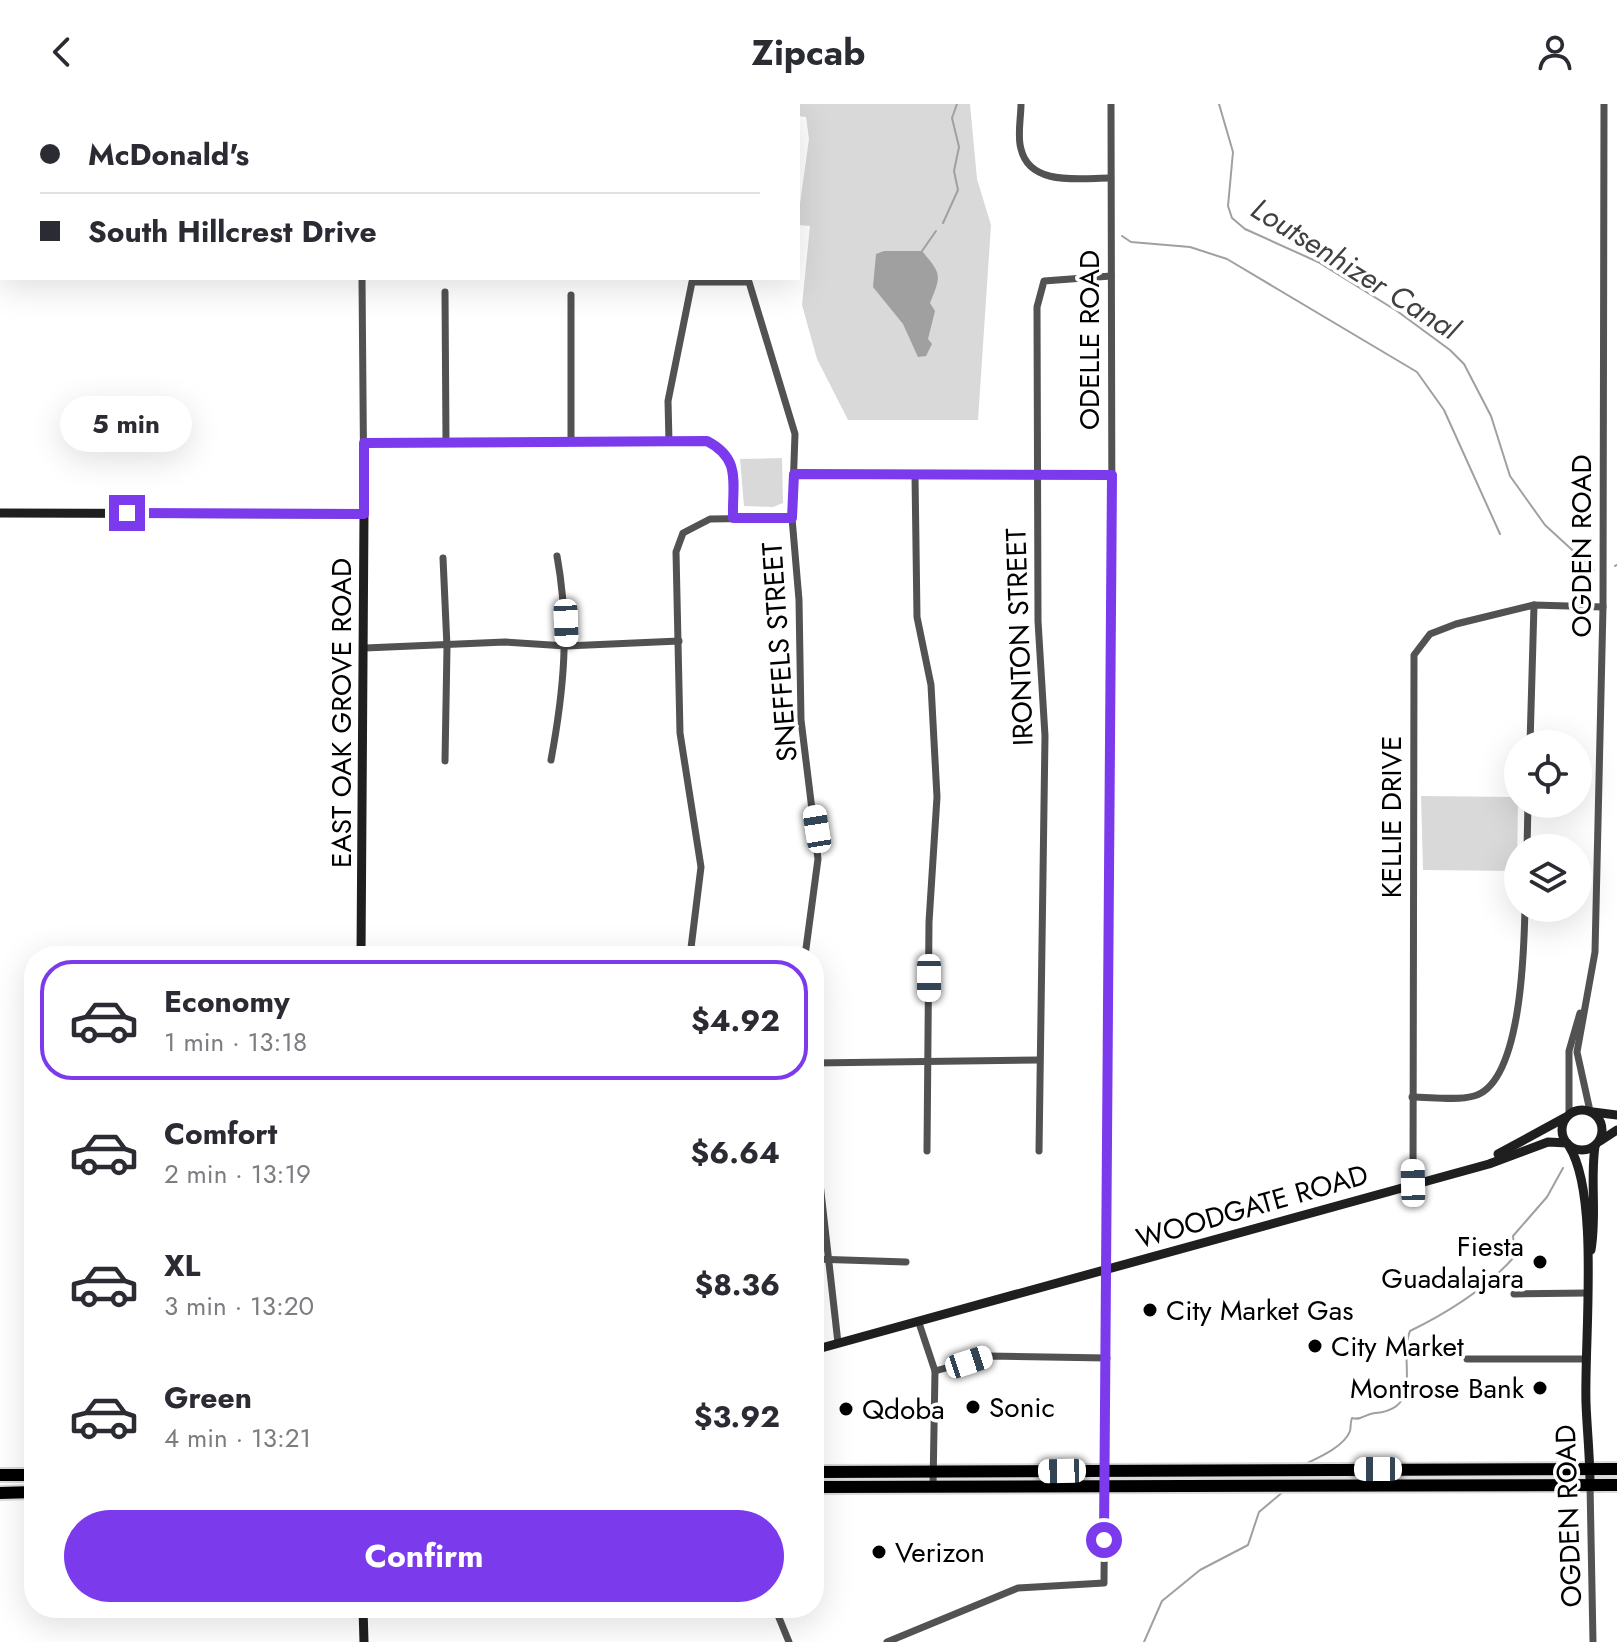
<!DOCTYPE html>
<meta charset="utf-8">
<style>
body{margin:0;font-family:Jost,sans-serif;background:#f2f2f3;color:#2b2b33;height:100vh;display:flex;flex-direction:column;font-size:30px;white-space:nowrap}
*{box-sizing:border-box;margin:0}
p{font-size:26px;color:#7c7c81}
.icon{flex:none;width:44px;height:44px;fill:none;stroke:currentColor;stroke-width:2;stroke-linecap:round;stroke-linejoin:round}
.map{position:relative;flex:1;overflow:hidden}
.side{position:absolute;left:24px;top:842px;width:800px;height:672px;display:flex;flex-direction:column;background:#fff;border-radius:32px;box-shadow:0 8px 32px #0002}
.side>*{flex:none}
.hud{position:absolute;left:0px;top:0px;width:800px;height:176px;box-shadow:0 8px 32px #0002;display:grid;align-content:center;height:176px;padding:0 40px;background:#fff}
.controls{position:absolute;left:1504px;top:626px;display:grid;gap:16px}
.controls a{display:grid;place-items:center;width:88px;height:88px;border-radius:50%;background:#fff;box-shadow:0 8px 32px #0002;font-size:40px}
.end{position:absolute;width:36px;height:36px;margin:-18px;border:10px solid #7c3aed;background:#fff;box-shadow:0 0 0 4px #fff}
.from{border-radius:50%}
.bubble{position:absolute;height:56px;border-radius:28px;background:#fff;box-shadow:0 8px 32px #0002;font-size:26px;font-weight:700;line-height:56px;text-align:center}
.car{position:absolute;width:24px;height:48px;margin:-24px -12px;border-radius:10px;box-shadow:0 0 6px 2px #0007;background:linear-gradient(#fff 24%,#345 0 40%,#fff 0 76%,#345 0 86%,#fff 0)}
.hud b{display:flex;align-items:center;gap:28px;height:76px;font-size:30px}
.hud b+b{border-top:2px solid #e1e1e2}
.hud i{width:20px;height:20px;background:#2b2b33}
ul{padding:14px 0 0;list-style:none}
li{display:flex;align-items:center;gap:24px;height:120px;margin:0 16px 12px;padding:0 24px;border:4px solid transparent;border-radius:32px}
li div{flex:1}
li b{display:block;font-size:30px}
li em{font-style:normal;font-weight:700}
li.current{border-color:#7c3aed}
li>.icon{width:72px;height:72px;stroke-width:1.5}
.cta{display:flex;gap:16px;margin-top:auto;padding:16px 40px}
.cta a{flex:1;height:92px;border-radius:48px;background:#7c3aed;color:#fff;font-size:32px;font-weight:700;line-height:92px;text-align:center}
header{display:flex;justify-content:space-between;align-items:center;height:104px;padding:0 40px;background:#fff;font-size:36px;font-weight:700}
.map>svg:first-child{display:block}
.green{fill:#d9d9d9}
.water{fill:#a0a0a0}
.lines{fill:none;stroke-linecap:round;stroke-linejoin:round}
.stream{stroke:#a0a0a0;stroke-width:2}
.highway-casing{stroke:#dbdbdb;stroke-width:16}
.street{stroke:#525252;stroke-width:7}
.secondary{stroke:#1f1f1f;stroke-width:9}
.highway{stroke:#000;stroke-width:12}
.route{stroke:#7c3aed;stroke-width:10}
.poi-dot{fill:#000;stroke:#fff;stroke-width:3}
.labels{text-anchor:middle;stroke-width:7;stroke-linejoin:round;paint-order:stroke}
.street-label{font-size:28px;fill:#000;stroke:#fff}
.poi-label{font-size:28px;fill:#000;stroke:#fff;text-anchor:start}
.water-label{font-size:30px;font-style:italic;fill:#414141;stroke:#fff}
</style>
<header><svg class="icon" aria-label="back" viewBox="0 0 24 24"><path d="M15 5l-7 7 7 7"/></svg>Zipcab<svg class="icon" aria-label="person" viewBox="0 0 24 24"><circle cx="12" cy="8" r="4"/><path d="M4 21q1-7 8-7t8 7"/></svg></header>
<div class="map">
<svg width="1617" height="1538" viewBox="0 0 1617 1538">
<rect width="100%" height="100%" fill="#fff"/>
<g class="green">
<polygon points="112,0 970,0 977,75 991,121 978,316 848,316 817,255 802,201 810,122 798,121 798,114 809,35 806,13 798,12 798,2"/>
<polygon points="782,354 783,399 773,403 744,402 740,355"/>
<polygon points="1421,692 1518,693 1517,767 1423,766"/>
</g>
<path class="water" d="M 884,147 L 922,147 C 941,170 942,170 930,199 L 935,207 L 928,235 L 932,240 L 926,252 L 918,253 L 903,220 L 873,183 L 876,150 Z"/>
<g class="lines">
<g class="stream">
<polyline points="24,0 28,2"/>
<polyline points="1219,0 1233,48 1228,102 1232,114 1245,125 1318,158 1397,207 1450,246 1464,260 1491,312 1510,372 1545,421 1594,466"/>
<polyline points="0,1 2,0"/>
<polyline points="52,2 54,0"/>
<polyline points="943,119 958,86 954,67 959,43 952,14 957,0"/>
<polyline points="1122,132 1131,138 1190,143 1227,155 1417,268 1444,306 1500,430"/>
<polyline points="922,147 936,127"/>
<polyline points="1615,462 1617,461"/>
<path d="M 1305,1360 C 1318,1354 1345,1342 1350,1327 C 1351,1323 1350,1319 1352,1314 C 1361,1317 1365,1310 1375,1309 C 1425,1305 1398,1256 1410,1227 C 1449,1208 1486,1185 1515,1152 L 1513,1132 L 1547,1093 L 1563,1064"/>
<polyline points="1144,1538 1162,1497 1200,1466 1248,1441 1259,1408 1284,1387"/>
</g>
<defs>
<g id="highway">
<polyline points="814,1368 1617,1365"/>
<polyline points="0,1371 34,1371"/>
<polyline points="814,1383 1617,1381"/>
<polyline points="0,1389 34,1388"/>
</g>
</defs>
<use href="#highway" class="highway-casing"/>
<g class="street">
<path d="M 1021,0 C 1021,14 1017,32 1021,45 C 1030,83 1081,74 1110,74"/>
<polyline points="362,2 362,0"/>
<polyline points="433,2 433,0"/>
<polyline points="362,174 364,410"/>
<polyline points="445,188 446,338"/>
<polyline points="571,337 571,191"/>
<polyline points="669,338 668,297 692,178 749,178 795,330 792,414 799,496 801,616 818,755 805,852"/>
<path d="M 364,339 L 707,337 C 742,355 732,379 733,414"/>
<polyline points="794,370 1112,371"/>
<polyline points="915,371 917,513 931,581 937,693 929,818 927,1047"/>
<polyline points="443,454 447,543 445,657"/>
<polyline points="365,544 505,538 566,542 679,537"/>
<polyline points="1530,640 1534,501"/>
<path d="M 551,656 C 564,586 570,523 557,452"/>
<polyline points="1527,744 1528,700"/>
<polyline points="690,852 701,763 680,629 676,448 683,429 710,415 792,414"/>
<polyline points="814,959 1038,956"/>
<path d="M 1412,993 C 1431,993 1456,997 1474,992 C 1522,979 1524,844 1525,804"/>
<polyline points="1590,1007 1577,948 1595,848 1603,503 1604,0"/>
<polyline points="1569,1010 1569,947 1580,909"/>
<polyline points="814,1026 838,1239"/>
<polyline points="1039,1047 1045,632 1038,517 1037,203 1044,177 1111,172"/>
<polyline points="1413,1079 1414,551 1430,530 1456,520 1534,501 1603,503"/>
<polyline points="814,1155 906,1158"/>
<polyline points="1514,1190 1587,1189"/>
<polyline points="919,1219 935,1267 933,1382"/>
<polyline points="1467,1255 1586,1255"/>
<polyline points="935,1267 989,1252 1107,1254"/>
<polyline points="1590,1380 1593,1538"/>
<polyline points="775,1504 789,1538"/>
<polyline points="887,1538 1018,1484 1104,1479 1112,454 1111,0"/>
</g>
<g class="secondary">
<polyline points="0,409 364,410 361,852"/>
<circle cx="1582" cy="1026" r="20"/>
<polyline points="1593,1008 1617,1011"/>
<polyline points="1600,1037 1617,1026"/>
<path d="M 1569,1042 C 1600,1091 1584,1236 1586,1299 C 1587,1326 1590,1353 1590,1380"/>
<polyline points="1498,1050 1566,1013"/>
<path d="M 1591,1146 C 1597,1111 1590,1077 1595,1042"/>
<polyline points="814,1246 1489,1060 1548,1038 1567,1039"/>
<polyline points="363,1504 364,1538"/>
</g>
<use href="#highway" class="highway"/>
</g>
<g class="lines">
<path class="route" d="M 127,409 L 364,410 L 364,339 L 707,337 C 742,355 732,379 733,414 L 792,414 L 794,370 L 1112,371 L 1104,1436"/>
</g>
<g class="poi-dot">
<circle cx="1540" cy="1158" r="8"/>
<circle cx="1150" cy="1206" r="8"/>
<circle cx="1315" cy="1242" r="8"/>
<circle cx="1540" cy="1284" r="8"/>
<circle cx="973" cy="1303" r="8"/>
<circle cx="846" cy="1305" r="8"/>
<circle cx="879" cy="1448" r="8"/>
</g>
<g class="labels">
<g class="street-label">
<text transform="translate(1089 236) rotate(-90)" y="10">ODELLE ROAD</text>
<text transform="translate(1581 442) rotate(-90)" y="10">OGDEN ROAD</text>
<text transform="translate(1019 533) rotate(-92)" y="10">IRONTON STREET</text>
<text transform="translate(779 548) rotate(-94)" y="10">SNEFFELS STREET</text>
<text transform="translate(341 609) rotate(-90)" y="10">EAST OAK GROVE ROAD</text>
<text transform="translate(1391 713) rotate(-90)" y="10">KELLIE DRIVE</text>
<text transform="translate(1252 1102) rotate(-16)" y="10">WOODGATE ROAD</text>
<text transform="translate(1568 1412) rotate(-92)" y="10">OGDEN ROAD</text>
</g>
<g class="poi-label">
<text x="1524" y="1152" text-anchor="end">Fiesta<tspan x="1524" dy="32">Guadalajara</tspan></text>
<text x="1166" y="1216">City Market Gas</text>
<text x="1331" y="1252">City Market</text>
<text x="1524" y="1294" text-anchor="end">Montrose Bank</text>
<text x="989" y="1313">Sonic</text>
<text x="862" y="1315">Qdoba</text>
<text x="895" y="1458">Verizon</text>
</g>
<g class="water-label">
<text transform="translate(1355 165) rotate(32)" y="10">Loutsenhizer Canal</text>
</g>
</g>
</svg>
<div class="controls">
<a><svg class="icon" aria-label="locate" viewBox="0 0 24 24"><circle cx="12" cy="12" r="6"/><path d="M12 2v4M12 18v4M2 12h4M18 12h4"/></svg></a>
<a><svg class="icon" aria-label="layers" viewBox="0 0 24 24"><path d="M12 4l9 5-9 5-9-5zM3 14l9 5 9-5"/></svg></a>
</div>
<i class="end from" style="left:1104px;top:1436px"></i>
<i class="end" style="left:127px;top:409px"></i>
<div class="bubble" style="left:60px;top:292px;width:132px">5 min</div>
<i class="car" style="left:566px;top:519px;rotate:178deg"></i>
<i class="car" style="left:817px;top:725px;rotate:351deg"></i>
<i class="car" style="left:929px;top:874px;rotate:180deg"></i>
<i class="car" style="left:1413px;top:1079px;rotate:359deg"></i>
<i class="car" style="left:969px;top:1258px;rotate:72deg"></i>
<i class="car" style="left:1378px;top:1365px;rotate:270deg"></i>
<i class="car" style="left:1062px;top:1367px;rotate:269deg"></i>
<div class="hud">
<b><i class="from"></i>McDonald's</b>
<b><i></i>South Hillcrest Drive</b>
</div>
<section class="side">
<ul>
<li class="current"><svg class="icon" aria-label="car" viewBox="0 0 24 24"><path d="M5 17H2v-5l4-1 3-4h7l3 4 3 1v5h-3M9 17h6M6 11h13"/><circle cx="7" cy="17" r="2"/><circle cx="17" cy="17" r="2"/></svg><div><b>Economy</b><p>1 min · 13:18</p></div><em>$4.92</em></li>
<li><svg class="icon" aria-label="car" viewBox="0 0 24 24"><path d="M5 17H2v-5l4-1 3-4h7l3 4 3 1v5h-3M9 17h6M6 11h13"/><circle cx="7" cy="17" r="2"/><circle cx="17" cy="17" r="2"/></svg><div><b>Comfort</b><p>2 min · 13:19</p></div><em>$6.64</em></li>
<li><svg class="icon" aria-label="car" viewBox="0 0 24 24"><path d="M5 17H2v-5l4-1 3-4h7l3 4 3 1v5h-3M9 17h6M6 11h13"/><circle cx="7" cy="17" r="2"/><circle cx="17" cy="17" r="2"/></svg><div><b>XL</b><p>3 min · 13:20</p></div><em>$8.36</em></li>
<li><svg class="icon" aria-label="car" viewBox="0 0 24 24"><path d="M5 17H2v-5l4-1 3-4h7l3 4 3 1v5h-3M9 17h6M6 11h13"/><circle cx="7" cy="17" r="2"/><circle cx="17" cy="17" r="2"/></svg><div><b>Green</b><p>4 min · 13:21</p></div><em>$3.92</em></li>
</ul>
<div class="cta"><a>Confirm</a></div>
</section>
</div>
